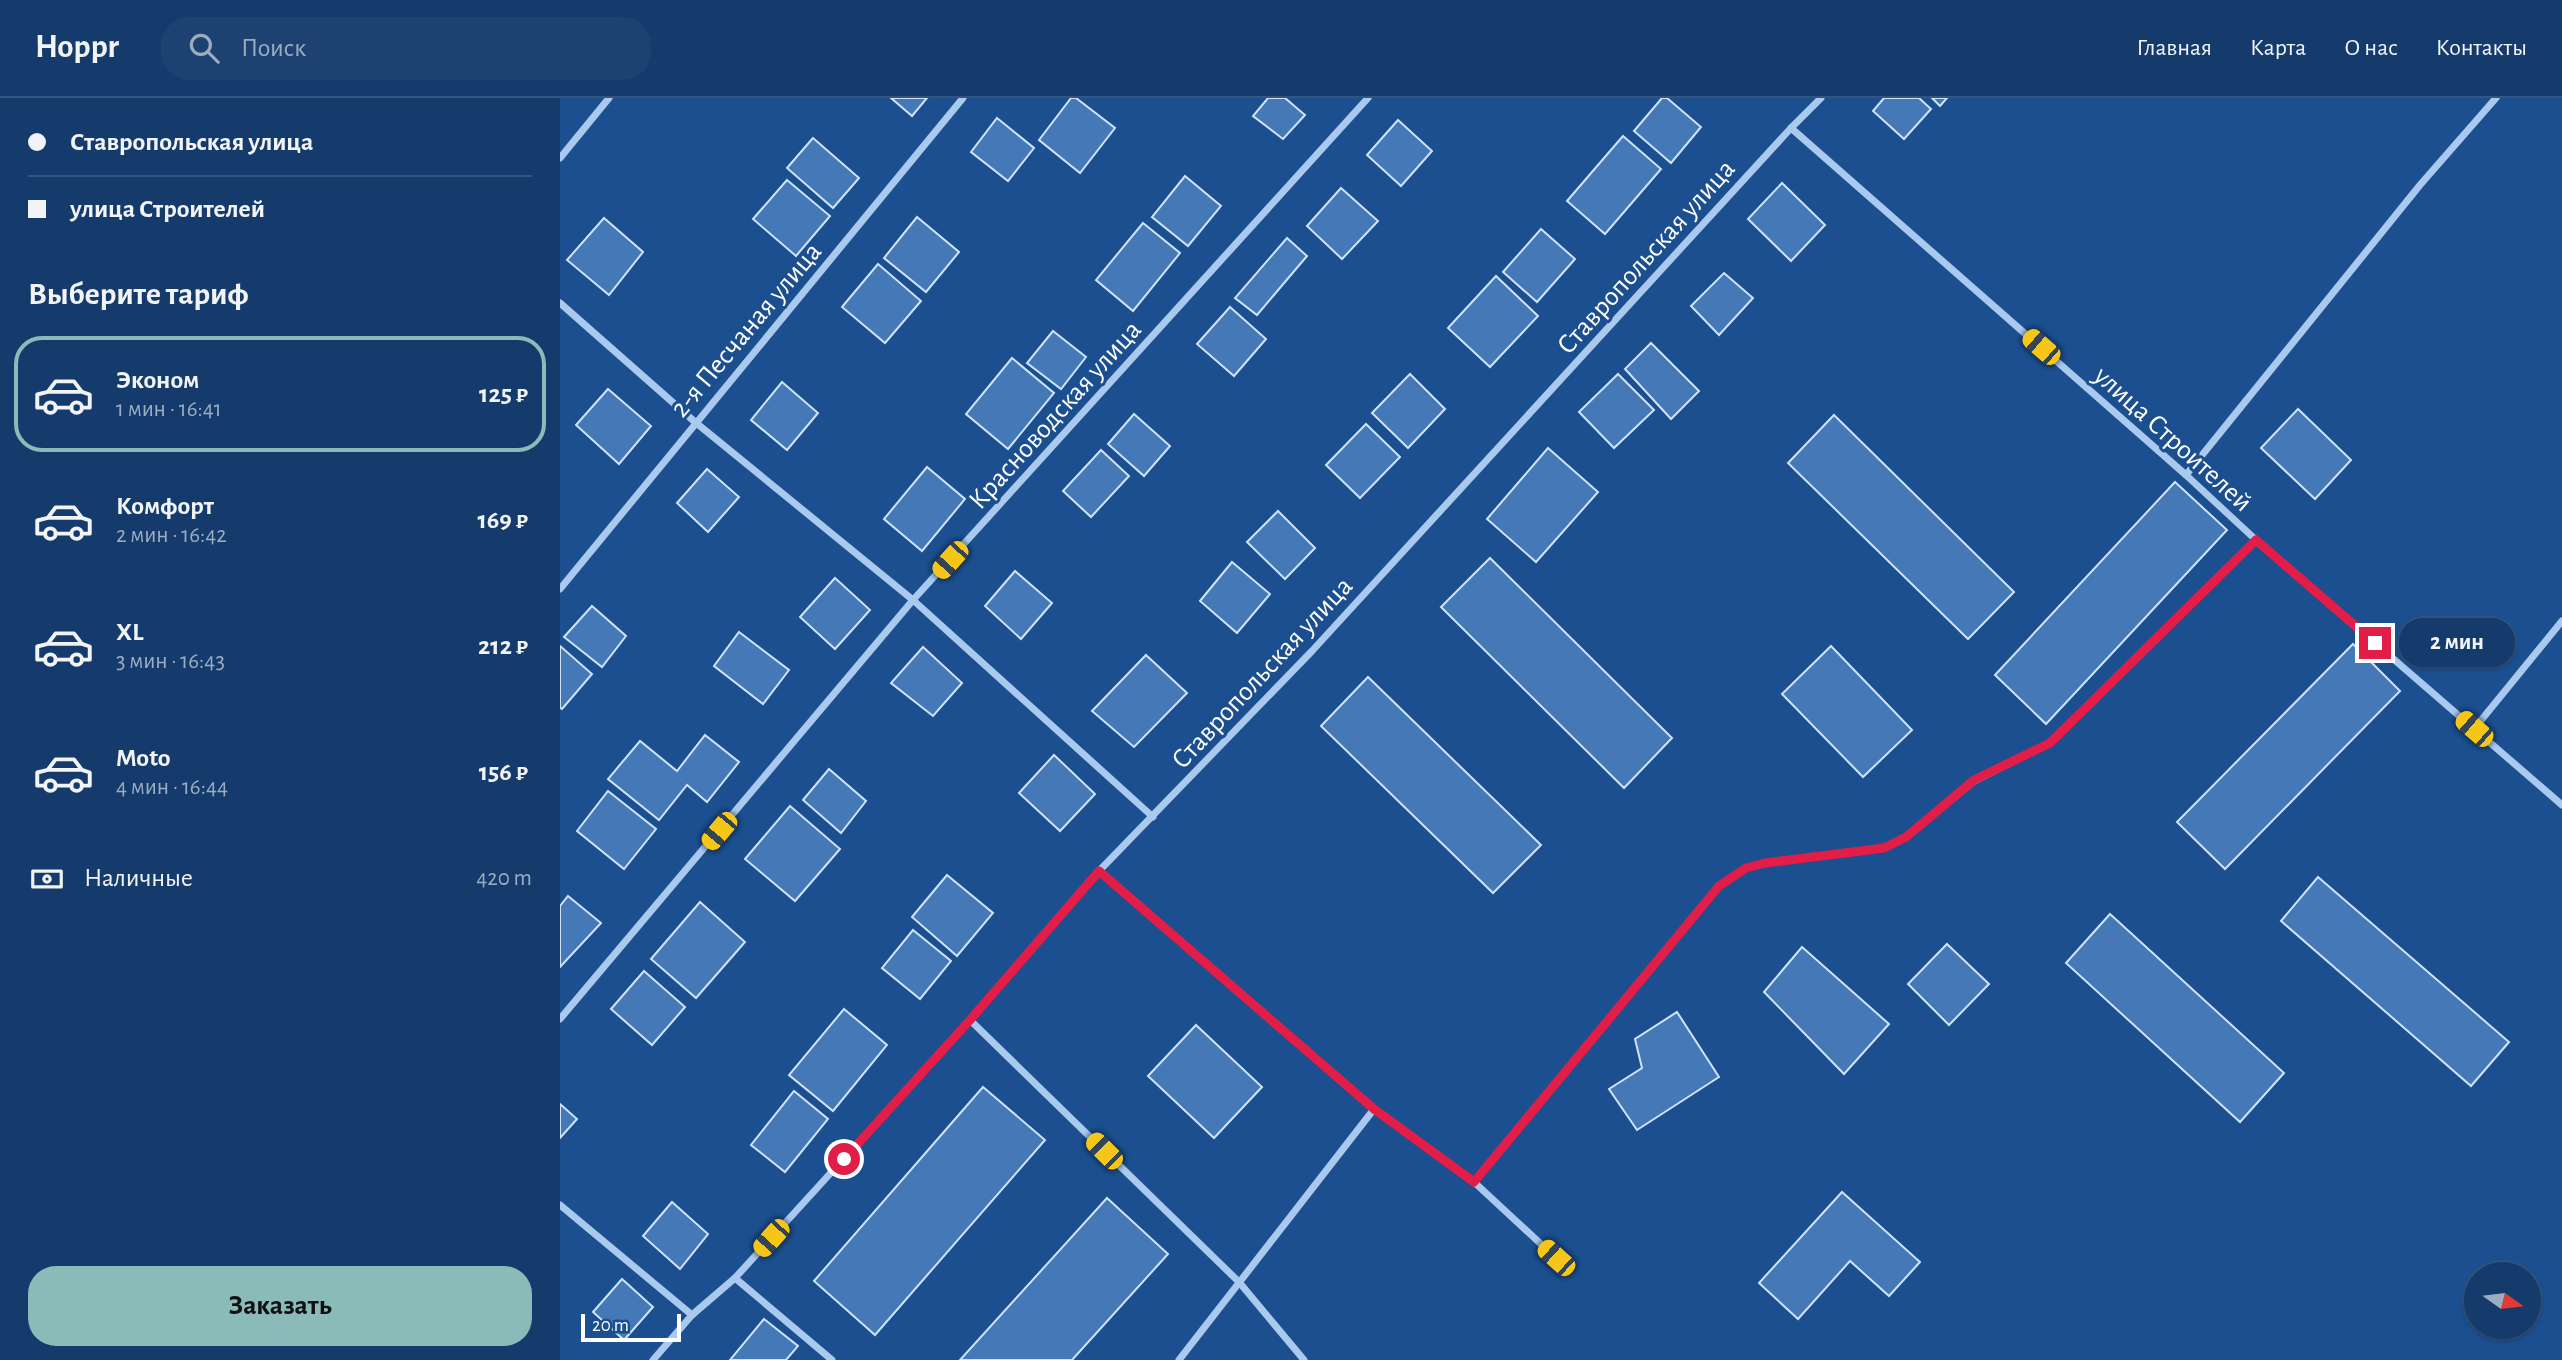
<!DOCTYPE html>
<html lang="ru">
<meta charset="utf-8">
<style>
body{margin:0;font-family:"Alegreya Sans",sans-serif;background:#1d4271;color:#f1f3f6;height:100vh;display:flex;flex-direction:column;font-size:26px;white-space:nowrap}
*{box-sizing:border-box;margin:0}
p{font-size:23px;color:#9dadc1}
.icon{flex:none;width:38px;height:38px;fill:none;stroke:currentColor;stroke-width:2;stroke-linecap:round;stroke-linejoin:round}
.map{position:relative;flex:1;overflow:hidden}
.details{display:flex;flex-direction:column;background:#143b6b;width:560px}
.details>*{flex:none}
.hud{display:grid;align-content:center;height:154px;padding:0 28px;background:#143b6b}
.needle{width:46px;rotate:104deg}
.fabs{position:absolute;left:1904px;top:1164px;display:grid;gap:14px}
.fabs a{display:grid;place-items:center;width:77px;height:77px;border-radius:50%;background:#143b6b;box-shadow:0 2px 5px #0004,0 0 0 2px #33557e;font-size:35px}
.scale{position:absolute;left:21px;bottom:18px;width:100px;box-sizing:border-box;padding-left:7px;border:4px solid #fff;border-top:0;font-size:19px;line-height:24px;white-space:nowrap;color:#fff;-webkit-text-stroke:5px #1b4f8f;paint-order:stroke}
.end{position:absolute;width:32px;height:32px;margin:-16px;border:9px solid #e11d48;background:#fff;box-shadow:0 0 0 4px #fff}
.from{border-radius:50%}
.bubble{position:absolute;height:49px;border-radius:24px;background:#143b6b;box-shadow:0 2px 5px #0004,0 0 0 2px #33557e;font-size:23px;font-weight:600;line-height:49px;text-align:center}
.car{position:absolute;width:21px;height:42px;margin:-21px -10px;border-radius:9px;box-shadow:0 0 5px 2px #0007;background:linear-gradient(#f5c518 24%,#345 0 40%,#f5c518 0 76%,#345 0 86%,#f5c518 0)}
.hud b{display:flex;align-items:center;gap:24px;height:66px;font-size:26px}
.hud b+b{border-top:2px solid #33557e}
.hud i{width:18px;height:18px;background:#f1f3f6}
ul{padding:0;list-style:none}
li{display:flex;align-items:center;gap:21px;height:116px;margin:0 14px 10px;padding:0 14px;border:4px solid transparent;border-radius:28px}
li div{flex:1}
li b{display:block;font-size:26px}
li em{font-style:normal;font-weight:600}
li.selected{border-color:#8bbbb9}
li>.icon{width:63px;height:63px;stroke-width:1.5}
h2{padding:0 28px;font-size:32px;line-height:84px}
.pay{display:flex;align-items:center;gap:18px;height:77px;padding:0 28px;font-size:26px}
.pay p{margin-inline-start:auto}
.cta{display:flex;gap:14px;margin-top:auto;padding:14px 28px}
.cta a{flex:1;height:80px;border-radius:28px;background:#8bbbb9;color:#111;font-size:28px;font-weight:600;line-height:80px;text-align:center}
header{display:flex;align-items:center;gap:42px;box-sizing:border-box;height:98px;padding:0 35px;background:#143b6b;border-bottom:2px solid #33557e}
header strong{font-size:33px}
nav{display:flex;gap:38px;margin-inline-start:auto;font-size:24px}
.search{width:490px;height:63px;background:#1d4271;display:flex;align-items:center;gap:18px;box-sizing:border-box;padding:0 24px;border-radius:28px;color:#9dadc1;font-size:26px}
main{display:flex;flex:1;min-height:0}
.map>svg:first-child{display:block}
.building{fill:#4478b7;stroke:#cfe3fa;stroke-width:2}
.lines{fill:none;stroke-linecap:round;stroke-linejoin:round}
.street{stroke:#a9c9ee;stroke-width:7}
.route{stroke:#e11d48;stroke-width:9}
.labels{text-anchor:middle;stroke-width:6;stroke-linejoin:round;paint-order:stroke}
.street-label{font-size:28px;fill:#fff;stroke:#1b4f8f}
</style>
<header>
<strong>Hoppr</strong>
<div class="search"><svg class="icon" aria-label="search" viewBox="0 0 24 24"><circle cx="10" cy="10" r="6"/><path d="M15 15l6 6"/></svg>Поиск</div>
<nav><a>Главная</a><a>Карта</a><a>О нас</a><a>Контакты</a></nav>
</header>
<main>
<section class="details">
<div class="hud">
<b><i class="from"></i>Ставропольская улица</b>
<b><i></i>улица Строителей</b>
</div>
<h2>Выберите тариф</h2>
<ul>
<li class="selected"><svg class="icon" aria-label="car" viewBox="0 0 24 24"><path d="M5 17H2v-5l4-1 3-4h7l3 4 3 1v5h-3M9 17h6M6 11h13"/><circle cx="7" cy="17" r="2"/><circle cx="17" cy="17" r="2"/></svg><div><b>Эконом</b><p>1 мин · 16:41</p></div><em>125 ₽</em></li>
<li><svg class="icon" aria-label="car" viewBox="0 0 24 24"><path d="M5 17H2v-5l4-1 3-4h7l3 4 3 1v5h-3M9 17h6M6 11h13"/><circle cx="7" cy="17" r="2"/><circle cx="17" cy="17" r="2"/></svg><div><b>Комфорт</b><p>2 мин · 16:42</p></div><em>169 ₽</em></li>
<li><svg class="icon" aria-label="car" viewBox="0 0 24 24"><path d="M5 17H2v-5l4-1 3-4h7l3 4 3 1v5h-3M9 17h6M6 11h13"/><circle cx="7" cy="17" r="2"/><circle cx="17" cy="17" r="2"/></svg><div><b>XL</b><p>3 мин · 16:43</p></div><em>212 ₽</em></li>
<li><svg class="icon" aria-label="car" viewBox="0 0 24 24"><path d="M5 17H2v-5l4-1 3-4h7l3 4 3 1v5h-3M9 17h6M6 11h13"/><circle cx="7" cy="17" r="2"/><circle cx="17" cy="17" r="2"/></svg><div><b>Moto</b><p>4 мин · 16:44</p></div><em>156 ₽</em></li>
</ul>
<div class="pay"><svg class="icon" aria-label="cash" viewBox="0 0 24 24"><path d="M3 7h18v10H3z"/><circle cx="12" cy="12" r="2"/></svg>Наличные<p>420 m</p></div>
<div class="cta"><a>Заказать</a></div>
</section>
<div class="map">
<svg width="2002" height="1262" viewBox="0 0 2002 1262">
<rect width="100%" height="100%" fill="#1b4f8f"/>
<g class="building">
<polygon points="331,0 367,0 352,18"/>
<polygon points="511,0 516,0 555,30 520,75 479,42"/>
<polygon points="708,0 725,0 745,17 723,41 693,18"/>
<polygon points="1102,0 1107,0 1141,29 1111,65 1074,33"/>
<polygon points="1324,0 1359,0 1371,11 1344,41 1313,13"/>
<polygon points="1372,0 1387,0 1380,8"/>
<polygon points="437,20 474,50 448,83 411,54"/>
<polygon points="838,22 872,53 841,88 807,57"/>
<polygon points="1063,38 1101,71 1045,136 1007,103"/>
<polygon points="253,40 299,80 273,110 227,70"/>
<polygon points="625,78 661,108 628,148 592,119"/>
<polygon points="227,82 270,118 236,158 193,121"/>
<polygon points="1222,85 1265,127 1231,163 1188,121"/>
<polygon points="781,90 818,123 782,161 747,128"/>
<polygon points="357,119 399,154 366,194 324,160"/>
<polygon points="44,120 83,154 49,197 7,162"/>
<polygon points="583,125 620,155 573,213 536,182"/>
<polygon points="981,131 1015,161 977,204 943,174"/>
<polygon points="727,140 747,158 697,217 675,200"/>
<polygon points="318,166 361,203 325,245 282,209"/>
<polygon points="1164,175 1193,200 1159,237 1131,208"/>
<polygon points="936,178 978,218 930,269 888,230"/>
<polygon points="670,209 706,241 674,278 637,246"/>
<polygon points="493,233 526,259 501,291 467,265"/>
<polygon points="1091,245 1139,293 1111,321 1065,271"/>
<polygon points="452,260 494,295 448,351 406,316"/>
<polygon points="850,276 885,311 848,350 812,315"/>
<polygon points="1058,276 1094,312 1054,350 1019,314"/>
<polygon points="222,284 258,315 227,352 191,322"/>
<polygon points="48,291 91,328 59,366 16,327"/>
<polygon points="1738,311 1791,362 1755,401 1701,350"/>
<polygon points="574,316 610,348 584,378 548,346"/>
<polygon points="1274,317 1454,494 1408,541 1228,365"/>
<polygon points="806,326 840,359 800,400 766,367"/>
<polygon points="988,350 1038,394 976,464 927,421"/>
<polygon points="541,352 569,378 531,419 503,393"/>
<polygon points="367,369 405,401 362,453 324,421"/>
<polygon points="147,371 179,399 148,434 117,405"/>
<polygon points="1615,384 1667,432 1486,626 1435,577"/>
<polygon points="718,413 755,450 725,481 687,444"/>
<polygon points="930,460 1112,640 1064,690 881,509"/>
<polygon points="672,464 710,496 677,535 640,503"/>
<polygon points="455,473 492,505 461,541 425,508"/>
<polygon points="275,480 310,512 275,551 240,519"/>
<polygon points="32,508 66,538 42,569 4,539"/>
<polygon points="179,534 229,572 203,606 154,568"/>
<polygon points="1793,546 1840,593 1665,771 1617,724"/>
<polygon points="0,548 32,576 2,611 0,610"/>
<polygon points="1271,548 1352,632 1303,679 1222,596"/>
<polygon points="363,549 402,585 373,618 331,585"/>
<polygon points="586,557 627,595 574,649 532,613"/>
<polygon points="808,579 981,747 933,795 761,628"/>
<polygon points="145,637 179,664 147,704 127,687 99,722 48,681 80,643 117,673"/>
<polygon points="494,657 535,696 500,733 459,695"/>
<polygon points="269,671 306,703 281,735 243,702"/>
<polygon points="48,693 96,731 64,771 17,733"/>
<polygon points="230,708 280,751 235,803 185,761"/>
<polygon points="387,777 433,815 397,858 352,819"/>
<polygon points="1758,779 1949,944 1911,988 1721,823"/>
<polygon points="8,798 41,825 0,869 0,808"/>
<polygon points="140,804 185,844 136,900 91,861"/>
<polygon points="1550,816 1724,975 1680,1024 1506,865"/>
<polygon points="353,832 391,863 360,901 322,870"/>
<polygon points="1387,846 1429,886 1389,927 1348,886"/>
<polygon points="1242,849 1329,926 1284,976 1204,894"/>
<polygon points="84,873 125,909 92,947 51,911"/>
<polygon points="284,911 327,947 273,1013 229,977"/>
<polygon points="1117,914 1159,979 1077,1032 1049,991 1082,970 1075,941"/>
<polygon points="636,927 702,989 654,1040 588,978"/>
<polygon points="423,989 485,1042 315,1237 254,1183"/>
<polygon points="234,993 268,1021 225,1074 191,1047"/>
<polygon points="0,1006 17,1021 0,1040"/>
<polygon points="1282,1094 1360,1164 1329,1198 1290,1163 1238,1221 1199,1185"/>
<polygon points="547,1100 608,1156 512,1262 400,1262"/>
<polygon points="112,1104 148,1136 120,1171 83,1138"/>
<polygon points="62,1181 93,1209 64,1242 33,1214"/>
<polygon points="204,1221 238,1248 226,1262 170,1262"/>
</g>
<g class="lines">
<g class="street">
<polyline points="1231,30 1626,377 1696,442 2002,707"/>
<polyline points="0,60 49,0"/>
<polyline points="0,205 135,324 353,502 593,719"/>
<polyline points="1626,377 1860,87 1936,0"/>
<polyline points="0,491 403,0"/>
<polyline points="1914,631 2002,523"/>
<polyline points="539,773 814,1011 914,1084 996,1160"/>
<polyline points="0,921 353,502 808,0"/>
<polyline points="410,922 679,1184 744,1262"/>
<polyline points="914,1084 1159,788 1186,770 1205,765 1324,750 1346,739 1414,683 1490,645 1696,442"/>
<polyline points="0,1107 132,1217"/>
<polyline points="175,1180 272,1262"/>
<polyline points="93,1262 132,1217 175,1180 410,922 539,773 752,553 1231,30 1261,0"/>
<polyline points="619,1262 814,1011"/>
</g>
</g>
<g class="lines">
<polyline class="route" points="284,1061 410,922 539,773 814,1011 914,1084 1159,788 1186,770 1205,765 1324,750 1346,739 1414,682 1490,645 1696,442 1815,545"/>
</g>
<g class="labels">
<g class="street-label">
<text transform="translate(1085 158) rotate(-48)" y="10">Ставропольская улица</text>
<text transform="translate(185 231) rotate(-50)" y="10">2-я Песчаная улица</text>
<text transform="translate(494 316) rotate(-48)" y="10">Красноводская улица</text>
<text transform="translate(1614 340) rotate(42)" y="10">улица Строителей</text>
<text transform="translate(701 574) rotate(-47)" y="10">Ставропольская улица</text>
</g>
</g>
</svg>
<div class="fabs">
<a><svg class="needle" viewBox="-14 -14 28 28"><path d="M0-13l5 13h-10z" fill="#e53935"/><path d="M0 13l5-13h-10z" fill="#9dadc1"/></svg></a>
</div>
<div class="scale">20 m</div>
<i class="end from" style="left:284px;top:1061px"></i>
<i class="end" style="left:1815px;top:545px"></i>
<div class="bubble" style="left:1839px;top:520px;width:116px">2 мин</div>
<i class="car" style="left:1481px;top:249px;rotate:311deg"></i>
<i class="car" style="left:390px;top:462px;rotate:222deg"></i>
<i class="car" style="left:1914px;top:631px;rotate:311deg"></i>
<i class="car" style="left:159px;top:733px;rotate:220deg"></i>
<i class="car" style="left:544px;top:1053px;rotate:315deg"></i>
<i class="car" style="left:211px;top:1140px;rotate:222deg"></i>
<i class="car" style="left:996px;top:1160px;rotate:312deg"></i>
</div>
</main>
